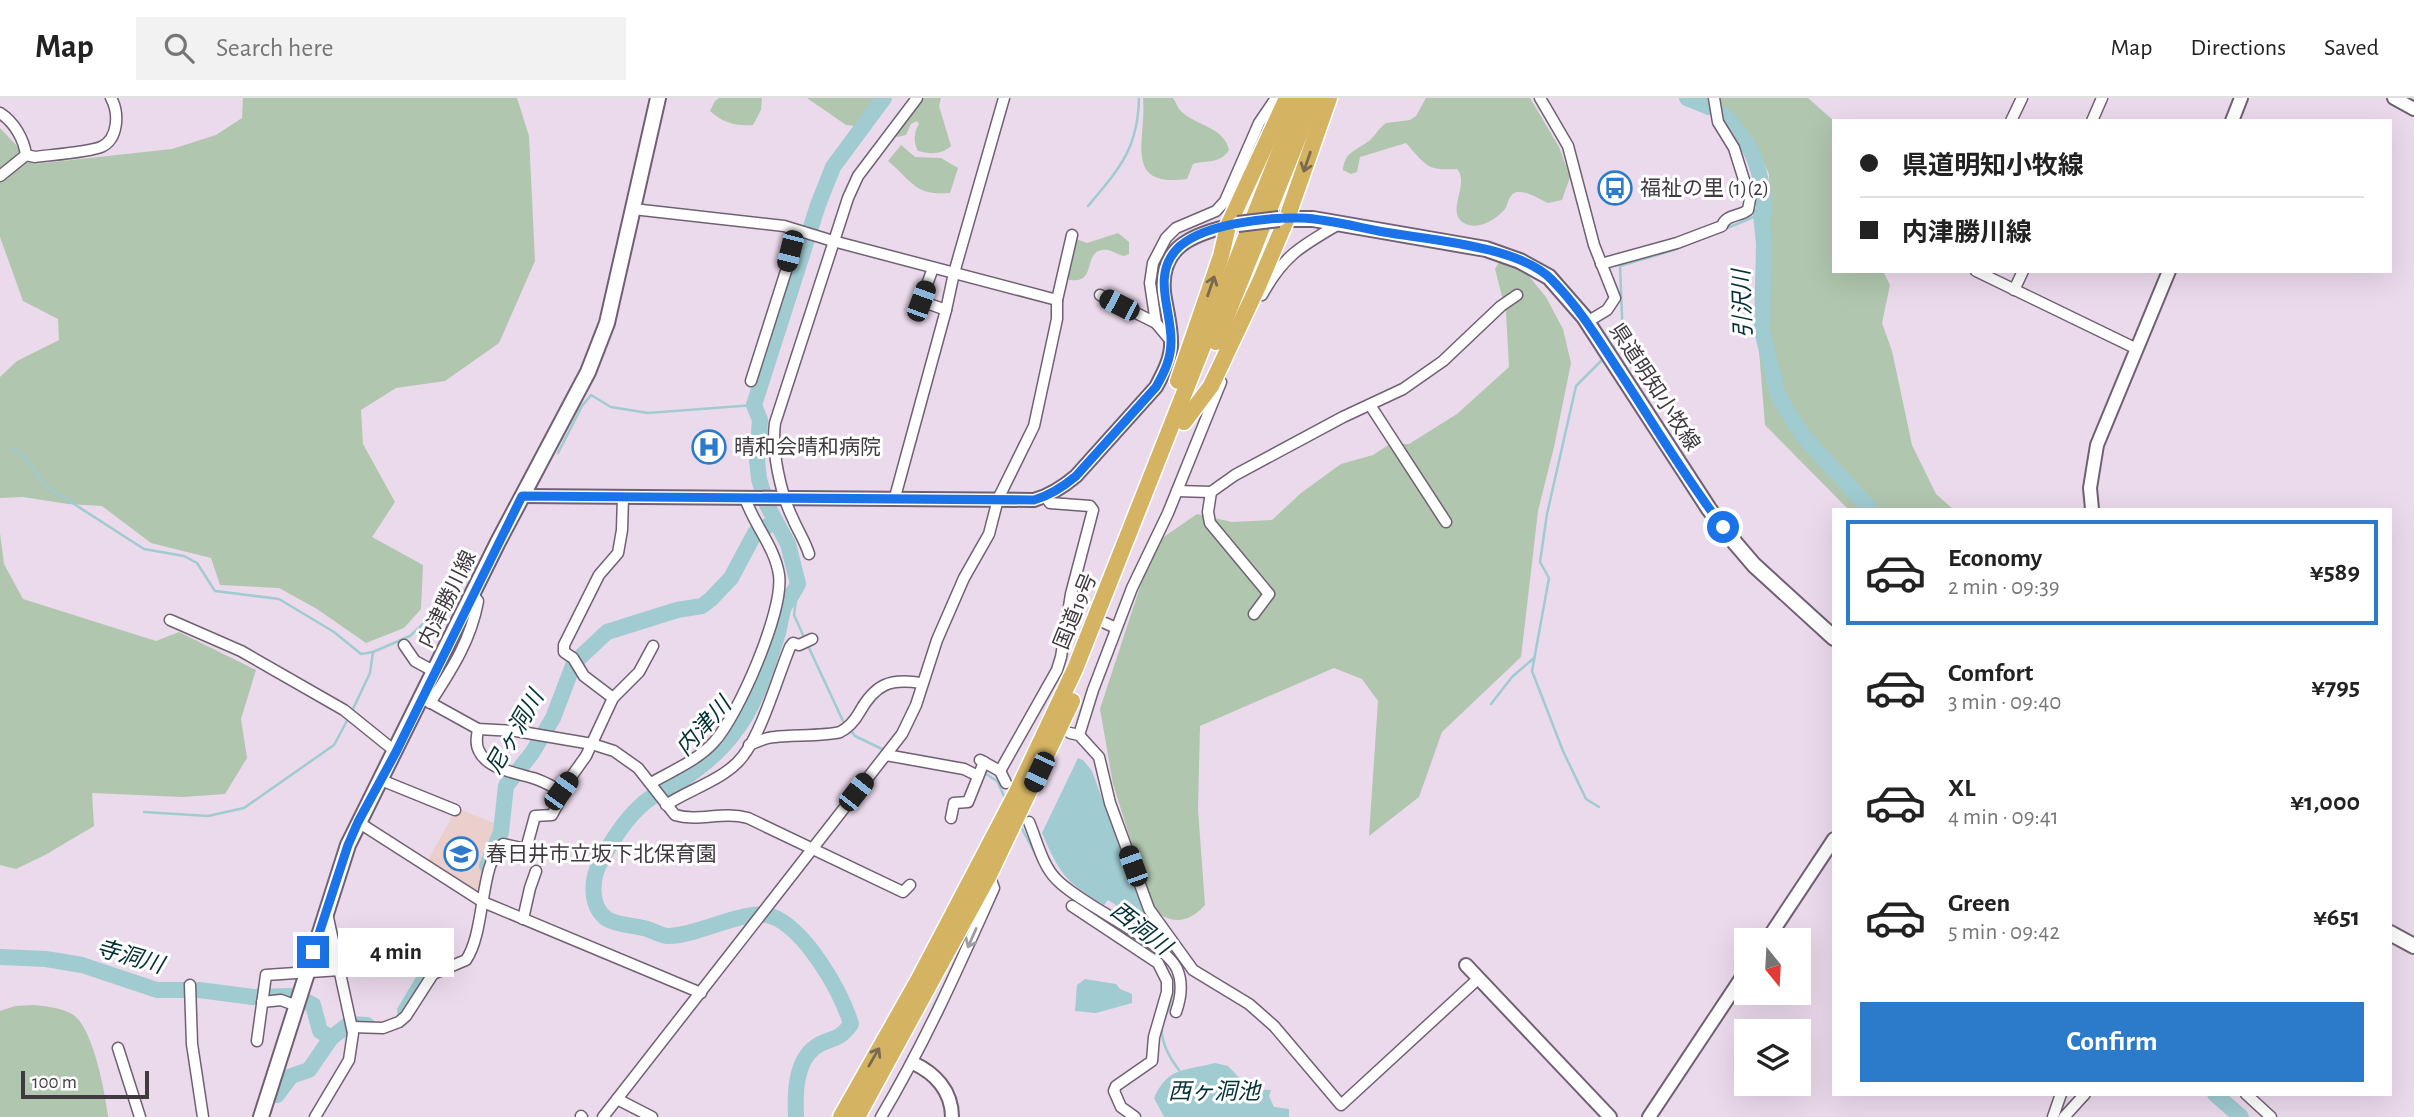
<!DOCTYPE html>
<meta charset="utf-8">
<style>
body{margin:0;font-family:"Alegreya Sans","Noto Sans JP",sans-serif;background:#f2f2f2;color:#222;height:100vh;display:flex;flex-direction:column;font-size:26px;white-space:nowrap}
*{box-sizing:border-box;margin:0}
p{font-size:23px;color:#767676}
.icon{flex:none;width:38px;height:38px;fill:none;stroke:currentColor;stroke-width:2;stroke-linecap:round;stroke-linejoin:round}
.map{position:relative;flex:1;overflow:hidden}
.details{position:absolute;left:1832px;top:410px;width:560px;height:588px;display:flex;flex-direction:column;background:#fff;border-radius:0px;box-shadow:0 7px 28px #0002}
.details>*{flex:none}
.hud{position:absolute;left:1832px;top:21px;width:560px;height:154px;border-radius:0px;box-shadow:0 7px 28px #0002;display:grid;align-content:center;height:154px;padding:0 28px;background:#fff}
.needle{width:46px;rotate:162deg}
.buttons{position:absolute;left:1734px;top:830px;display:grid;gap:14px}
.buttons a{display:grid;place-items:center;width:77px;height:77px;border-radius:0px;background:#fff;box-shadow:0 7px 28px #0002;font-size:35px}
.scale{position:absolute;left:21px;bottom:18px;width:128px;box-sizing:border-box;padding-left:7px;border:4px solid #403940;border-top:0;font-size:19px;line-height:24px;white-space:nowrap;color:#403940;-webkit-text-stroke:5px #fff;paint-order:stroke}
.end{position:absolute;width:32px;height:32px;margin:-16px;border:9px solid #1a73e8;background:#fff;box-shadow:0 0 0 4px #fff}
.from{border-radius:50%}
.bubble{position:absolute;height:49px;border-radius:0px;background:#fff;box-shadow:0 7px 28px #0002;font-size:23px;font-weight:700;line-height:49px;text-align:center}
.car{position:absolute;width:21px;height:42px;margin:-21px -10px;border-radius:9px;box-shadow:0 0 5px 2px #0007;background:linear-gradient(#222 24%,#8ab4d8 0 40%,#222 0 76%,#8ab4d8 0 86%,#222 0)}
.hud b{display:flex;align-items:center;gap:24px;height:66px;font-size:26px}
.hud b+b{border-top:2px solid #e0e0e0}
.hud i{width:18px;height:18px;background:#222}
ul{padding:12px 0 0;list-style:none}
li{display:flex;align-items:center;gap:21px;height:105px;margin:0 14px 10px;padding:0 14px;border:4px solid transparent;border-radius:0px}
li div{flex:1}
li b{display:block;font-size:26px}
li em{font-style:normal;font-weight:700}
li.active{border-color:#2c7aca}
li>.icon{width:63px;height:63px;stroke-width:1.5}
.button{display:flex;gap:14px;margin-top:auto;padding:14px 28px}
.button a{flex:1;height:80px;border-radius:0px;background:#2c7aca;color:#fff;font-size:28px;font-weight:700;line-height:80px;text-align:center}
header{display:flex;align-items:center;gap:42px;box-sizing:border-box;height:98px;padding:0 35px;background:#fff;border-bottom:2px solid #e0e0e0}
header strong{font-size:33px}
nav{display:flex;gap:38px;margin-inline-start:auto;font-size:24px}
.search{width:490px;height:63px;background:#f2f2f2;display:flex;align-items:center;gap:18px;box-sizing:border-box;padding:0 24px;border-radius:0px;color:#767676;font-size:26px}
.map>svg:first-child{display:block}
.education{fill:#eacfcd}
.green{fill:#b0c6ae}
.water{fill:#9fcbd1}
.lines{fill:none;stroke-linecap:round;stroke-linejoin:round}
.stream{stroke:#9fcbd1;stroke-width:2.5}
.river{stroke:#9fcbd1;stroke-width:16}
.minor-casing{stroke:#706172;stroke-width:13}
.tertiary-casing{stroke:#706172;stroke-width:16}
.secondary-casing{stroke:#706172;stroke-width:18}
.trunk-casing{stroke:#fff;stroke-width:19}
.minor{stroke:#fff;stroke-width:10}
.tertiary{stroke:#fff;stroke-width:12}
.secondary{stroke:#fff;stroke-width:14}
.trunk{stroke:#d4b463;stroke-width:16}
.secondary-bridge-casing{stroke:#706172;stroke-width:18;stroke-linecap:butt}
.secondary-bridge{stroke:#fff;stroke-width:14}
.oneway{stroke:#7b6a4e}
.oneway2{stroke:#a09ca0}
.route{stroke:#1a73e8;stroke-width:9}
.labels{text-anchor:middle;stroke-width:6;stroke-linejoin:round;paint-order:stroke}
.poi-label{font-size:21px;fill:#403940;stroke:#fff;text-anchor:start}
.street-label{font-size:21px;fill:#403940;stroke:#fff}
.water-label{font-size:23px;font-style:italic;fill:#043135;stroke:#fff}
</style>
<header>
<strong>Map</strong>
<div class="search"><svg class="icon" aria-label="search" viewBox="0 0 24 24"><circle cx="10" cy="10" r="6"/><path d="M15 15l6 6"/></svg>Search here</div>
<nav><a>Map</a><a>Directions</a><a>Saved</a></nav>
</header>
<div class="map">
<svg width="2414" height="1019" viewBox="0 0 2414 1019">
<rect width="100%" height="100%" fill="#ebdaec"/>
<polygon class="education" points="457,710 499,727 498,736 485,769 480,799 427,764"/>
<g class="green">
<polygon points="243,0 517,0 529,38 535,163 499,245 445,283 396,290 361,312 363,346 395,404 372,439 423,467 421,511 404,530 366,545 317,511 279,490 220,487 211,460 151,445 102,408 68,406 23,399 0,400 0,279 17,263 59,242 58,221 23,203 0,139 0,30 34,66 172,51 216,37 242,20"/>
<path d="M 719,0 L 762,0 L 761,12 L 753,27 C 734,28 724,25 710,13 L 715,3 Z"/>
<polygon points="807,0 880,0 856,28 846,27"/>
<path d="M 919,0 L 941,0 L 939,8 L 951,48 C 942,57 929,56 918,53 C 913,44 914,34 919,26 L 917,23 L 911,26 L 906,37 L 897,39 L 894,34 Z"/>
<path d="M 1143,0 L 1173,0 C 1176,4 1178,11 1182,14 C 1197,28 1224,29 1229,52 C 1220,66 1207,62 1193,66 L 1187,81 C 1122,90 1147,41 1143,0 Z"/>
<path d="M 1426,0 L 1530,0 L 1559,49 L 1570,79 L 1562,102 L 1548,105 C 1539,101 1528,93 1517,94 C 1508,96 1509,105 1505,111 C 1497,121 1479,132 1466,126 C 1443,116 1471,86 1457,71 C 1426,73 1426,67 1406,45 L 1360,59 L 1357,74 L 1351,76 L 1343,72 C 1344,54 1357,52 1369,43 C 1375,38 1379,30 1386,25 L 1410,22 L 1416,18 Z"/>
<polygon points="1703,0 1808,0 1834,23 1834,173 1883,173 1890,187 1882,225 1892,253 1912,347 1936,396 1953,411 1848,411 1765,327 1758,240 1769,146 1769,76 1753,41 1726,11"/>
<path d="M 901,47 L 915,59 L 941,60 L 958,70 L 950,95 C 915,98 913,84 888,63 Z"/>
<path d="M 1118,135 L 1129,144 L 1129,156 L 1124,158 C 1118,157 1113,153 1108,152 C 1079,149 1101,190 1066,181 L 1076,141 L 1087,145 Z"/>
<path d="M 1513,159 L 1546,199 L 1563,231 L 1571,265 L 1554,349 L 1538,413 L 1521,559 L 1442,634 L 1419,699 L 1369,738 L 1378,603 L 1362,581 L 1334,570 L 1200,628 L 1198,711 L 1205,807 C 1188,826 1170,827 1152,810 L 1113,686 L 1100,611 L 1139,492 L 1158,443 L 1197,416 L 1232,424 L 1272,422 L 1301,395 L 1341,366 L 1373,357 L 1390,346 L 1409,346 L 1457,316 L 1509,269 L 1506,214 L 1495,171 L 1501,161 Z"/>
<polygon points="0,435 4,466 23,501 156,543 179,534 256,572 241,621 247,660 225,696 182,699 92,695 94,728 45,757 16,771 0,767"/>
<path d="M 34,907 C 46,908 61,910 72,916 C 93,928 105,995 108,1019 L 0,1019 L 0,913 L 15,908 Z"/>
</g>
<g class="water">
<path d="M 1078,660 L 1083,662 L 1092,673 L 1146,822 L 1142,824 L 1108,802 L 1104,807 C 1065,784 1060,776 1042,735 Z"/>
<polygon points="1085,881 1116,886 1120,891 1132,896 1132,905 1096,915 1075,913 1077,887"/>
<path d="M 1215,965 L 1228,968 L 1250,991 L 1271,992 L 1269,998 L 1274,1009 L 1289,1011 L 1289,1019 L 1164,1019 L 1154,1000 C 1168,968 1186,973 1215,965 Z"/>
</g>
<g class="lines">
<g class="stream">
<path d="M 1088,108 C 1119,71 1138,51 1139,0"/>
<polyline points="1611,253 1623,242 1620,168 1674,152 1761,116"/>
<polyline points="11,350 22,356 46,388 144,451 184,458 197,465 215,493 279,501 334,534 361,556 373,554"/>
<polyline points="558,355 582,308 591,297 611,309 648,315 754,307"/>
<polyline points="798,486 794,517 803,537"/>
<polyline points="809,550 843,623"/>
<polyline points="1491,606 1512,579 1534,560"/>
<polyline points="352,613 370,575 373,554 410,538 437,513 456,478 479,466"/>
<polyline points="852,634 855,638 882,651"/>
<polyline points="897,654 916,658"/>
<polyline points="986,676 997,683 1005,700"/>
<polyline points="1599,709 1586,701 1563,653 1532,573 1549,480 1540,464 1547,416 1576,288 1604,260"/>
<polyline points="144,714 208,718 244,710 334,647 349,619"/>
<polyline points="1021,729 1037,759"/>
<path d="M 1062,792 L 1153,854 C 1169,870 1176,884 1170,907 C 1168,914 1163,921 1162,928 C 1160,943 1170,961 1179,972"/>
</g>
<g class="river">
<polyline points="1687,0 1709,9"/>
<path d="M 1724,17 C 1754,48 1763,73 1764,115 L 1761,116 L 1764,146 L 1762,232 L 1777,294 L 1786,312 L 1805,340 L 1870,411"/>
<polyline points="487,768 501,734 506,688 532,655 553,620 574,565 607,534 677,512 702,508 711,501 731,480 755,435 773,425"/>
<polyline points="0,859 46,861 82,867 157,892 199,892 253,899 290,898"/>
<polyline points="307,904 313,907 320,933 331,940"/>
<polyline points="405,913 426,878 443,867"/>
<polyline points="2215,996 2241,1019"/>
<polyline points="277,997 291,978 309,972 331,940 349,926 367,927"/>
<path d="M 796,1019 C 795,997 795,965 814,950 C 829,938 837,946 851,926 C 841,893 805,830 771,818 C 745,810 698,838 668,838 C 660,838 651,831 643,830 C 631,827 617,827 607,821 C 589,808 591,780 601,763 C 612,742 627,719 645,704 C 656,695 670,689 682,682 C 701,669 719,655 733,636 C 756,608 767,569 778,535 C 780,527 781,517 784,509 C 788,502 794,494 798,486 L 788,446 L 767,407 L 759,381 L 757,362 L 760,322 L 754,307 L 818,107 L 833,69 L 884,0"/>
</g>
<defs>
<g id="minor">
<polyline points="1540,0 1568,48 1594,147 1615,200 1607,212 1587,224"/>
<path d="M 0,15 C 14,24 24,41 26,57 L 0,78"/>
<polyline points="2011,23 2022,0"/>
<polyline points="2092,23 2102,0"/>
<path d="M 26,57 L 35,59 C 50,57 89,54 101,49 C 119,41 119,14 111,0"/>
<polyline points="633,111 784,128 833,143 1057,202"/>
<path d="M 1601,166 L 1677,145 L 1722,128 C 1726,116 1739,119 1748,112 L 1750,101 L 1734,50 L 1718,24 L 1714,0"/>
<polyline points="933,170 921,203 946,212"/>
<polyline points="1976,173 2137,251"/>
<polyline points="2014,192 2023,173"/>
<polyline points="1100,197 1156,225"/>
<path d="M 1262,197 C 1283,158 1301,148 1339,126"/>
<polyline points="1171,243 1156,225 1150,185 1153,165 1166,140 1176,130 1216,113 1225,103 1259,25 1276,0"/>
<polyline points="751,283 786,173 795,133"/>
<polyline points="1370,307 1446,424"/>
<polyline points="1177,393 1211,394 1235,377 1343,319 1403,291 1443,263 1501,208 1517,197"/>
<polyline points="1211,394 1208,414 1210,425 1269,496 1254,516"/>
<polyline points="895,399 946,212 954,175 1004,0"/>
<path d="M 809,456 C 805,443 798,433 793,421 C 781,397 771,352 775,325 L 848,100 L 858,78 L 917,0"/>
<polyline points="170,522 241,553 344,612 396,654"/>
<polyline points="1105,525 1116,530"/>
<polyline points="404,547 415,563 435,574"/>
<path d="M 422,600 L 478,631 L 516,633 L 592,646 L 614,653 L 638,670 L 675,717 C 699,724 722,713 748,720 L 903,794 L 910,787"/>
<polyline points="613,600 584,578 573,560 564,554 564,547 599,477 618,455 622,432 623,399"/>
<path d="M 430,605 C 452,571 471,542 478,503 L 473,497"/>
<polyline points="1070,635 1079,637 1099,659 1110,705 1149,811 1193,872 1249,906 1274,928 1341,1007 1479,880"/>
<polyline points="1079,637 1093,592 1132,490 1168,415 1221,284"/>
<path d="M 749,647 C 757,644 766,639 775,639 C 790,637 828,638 840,634 C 848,630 855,622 859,615 C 875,586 890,580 921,585"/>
<polyline points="886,657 964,671 978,678"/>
<polyline points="980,662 1000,673 1006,685"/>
<polyline points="1000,673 1057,572 1061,559 1071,496 1093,412 1090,408 1050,405 1045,398"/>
<polyline points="381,682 455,712"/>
<path d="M 651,685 C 672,673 698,662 714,644 C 738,618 784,513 779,477 C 775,449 754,427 745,400"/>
<polyline points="561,693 586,658 613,600 639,574 653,548"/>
<path d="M 666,707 C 690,691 726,681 743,658 C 762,634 778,578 790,549 L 793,545 L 799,547 L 812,541"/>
<polyline points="951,720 954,705 968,704 984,664"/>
<polyline points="358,724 483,804 701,895"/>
<path d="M 1029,724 C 1037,743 1042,767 1057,782 C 1084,809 1163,842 1177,871 C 1183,885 1181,900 1176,914"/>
<polyline points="1072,808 1158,865 1167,883 1167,894 1154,939 1152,963 1116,988 1114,993 1121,1009 1135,1019"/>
<polyline points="523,821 530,790 536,773"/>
<polyline points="190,887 192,946 203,1019"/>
<polyline points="262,904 281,902 297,908"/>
<path d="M 352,929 L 383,930 L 399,924 L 406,918 L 433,876 L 466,862 C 486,833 479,766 503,746 L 526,751 L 535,718 L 552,717 L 560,702 L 561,693 C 553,689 545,684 536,681 C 518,675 488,672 479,653 C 475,646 477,638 478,631"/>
<polyline points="257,943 266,877 340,872"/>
<polyline points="118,950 140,1019"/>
<polyline points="2246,996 2271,1019"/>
<polyline points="617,1001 652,1019"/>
<polyline points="581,1018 582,1019"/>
<polyline points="315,1019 349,962 353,935 327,815"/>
<polyline points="603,1019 902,636 916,607 937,542 964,480 989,436 998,401 1034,328 1057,221 1057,202 1072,137"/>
<path d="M 881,1019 C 925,945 959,868 994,790 L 989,777"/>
<polyline points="2053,1019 2061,996"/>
<polyline points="2064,1019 2085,996"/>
</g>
<g id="tertiary">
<polyline points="2394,0 2414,11"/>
<polyline points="2232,23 2241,0"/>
<path d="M 522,398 L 1034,402 C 1051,397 1063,389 1076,378 L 1156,289 C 1164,274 1172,259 1171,243 C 1171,226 1166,210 1164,194 C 1160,149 1192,137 1228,128"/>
<polyline points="2092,411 2090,390 2097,347 2169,173"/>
<polyline points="1767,842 1834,741"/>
<polyline points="1466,867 1610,1019"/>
<path d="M 913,965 C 935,975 952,993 952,1019"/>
<polyline points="1649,1019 1746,873"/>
</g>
<g id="secondary">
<polyline points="1279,121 1313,121 1486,151 1520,163 1549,179 1584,219 1709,411 1736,446 1754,467 1834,540"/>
<polyline points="2390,835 2414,848"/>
<polyline points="261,1019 348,747 498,444 588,274 607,225 658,0"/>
</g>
<g id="trunk">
<polyline points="1216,244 1314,0"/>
<polyline points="1178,283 1221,158 1228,128 1287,0"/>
<polyline points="1184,324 1211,288 1259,186 1287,120 1329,0"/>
<polyline points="841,1019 919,881 1017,694 1075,571 1301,0"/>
<polyline points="857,1019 989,777 1072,603"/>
</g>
</defs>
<use href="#minor" class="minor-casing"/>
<use href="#tertiary" class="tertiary-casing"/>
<use href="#secondary" class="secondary-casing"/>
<use href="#trunk" class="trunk-casing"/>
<use href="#minor" class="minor"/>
<use href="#tertiary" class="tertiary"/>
<use href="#secondary" class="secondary"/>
<use href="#trunk" class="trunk"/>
<defs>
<polyline id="secondary-bridge" points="1238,126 1279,121"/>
</defs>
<use href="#secondary-bridge" class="secondary-bridge-casing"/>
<use href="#secondary-bridge" class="secondary-bridge"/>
</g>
<defs><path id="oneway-shaft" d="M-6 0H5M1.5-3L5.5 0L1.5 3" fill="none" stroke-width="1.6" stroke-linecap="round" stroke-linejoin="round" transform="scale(1.75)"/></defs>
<g class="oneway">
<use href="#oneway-shaft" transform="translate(1307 64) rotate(109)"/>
<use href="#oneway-shaft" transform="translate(1211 188) rotate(-71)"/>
<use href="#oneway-shaft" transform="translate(874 959) rotate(-60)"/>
</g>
<use class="oneway2" href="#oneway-shaft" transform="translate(972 840) rotate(114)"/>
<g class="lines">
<path class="route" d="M 313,854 L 348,747 L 358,724 L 396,654 L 522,398 L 1034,402 C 1051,397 1063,389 1076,378 L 1156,289 C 1164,275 1171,261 1171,244 C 1172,213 1152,179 1176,152 C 1199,126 1267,119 1301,120 C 1328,121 1357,129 1384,134 C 1430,142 1518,148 1551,181 C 1577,207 1597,239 1617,270 C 1652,323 1684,378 1723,429"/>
</g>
<defs>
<symbol id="bus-ring" viewBox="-11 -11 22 22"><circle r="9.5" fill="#fff" stroke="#2c7aca" stroke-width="1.5"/><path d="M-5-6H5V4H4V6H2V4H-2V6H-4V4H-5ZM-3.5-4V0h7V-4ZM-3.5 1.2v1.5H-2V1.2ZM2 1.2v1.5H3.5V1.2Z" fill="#2c7aca"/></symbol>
<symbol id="hospital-ring" viewBox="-11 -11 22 22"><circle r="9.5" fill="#fff" stroke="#2c7aca" stroke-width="1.5"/><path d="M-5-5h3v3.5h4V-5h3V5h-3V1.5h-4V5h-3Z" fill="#2c7aca"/></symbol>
<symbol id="school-ring" viewBox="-11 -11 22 22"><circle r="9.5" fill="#fff" stroke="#2c7aca" stroke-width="1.5"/><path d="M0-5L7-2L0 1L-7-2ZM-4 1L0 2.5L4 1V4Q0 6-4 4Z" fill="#2c7aca"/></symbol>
</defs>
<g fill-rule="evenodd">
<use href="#bus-ring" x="1596" y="71" width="38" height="38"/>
<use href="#hospital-ring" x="690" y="330" width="38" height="38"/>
<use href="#school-ring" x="442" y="737" width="38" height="38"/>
</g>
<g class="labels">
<g class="poi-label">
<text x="1640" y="97">福祉の里 (1)(2)</text>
<text x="734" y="356">晴和会晴和病院</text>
<text x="486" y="763">春日井市立坂下北保育園</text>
</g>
<g class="street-label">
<text transform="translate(1655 289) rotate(57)" y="7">県道明知小牧線</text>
<text transform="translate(447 501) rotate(-64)" y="7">内津勝川線</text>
<text transform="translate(1075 513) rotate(-68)" y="7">国道19号</text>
</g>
<g class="water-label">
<text transform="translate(1742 206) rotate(-92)" y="8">引沢川</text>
<text transform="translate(703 628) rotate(-48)" y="8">内津川</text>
<text transform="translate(514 634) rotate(-60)" y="8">尼ヶ洞川</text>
<text transform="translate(1141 830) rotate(38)" y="8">西洞川</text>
<text transform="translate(130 858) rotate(16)" y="8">寺洞川</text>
<text x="1214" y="1001">西ヶ洞池</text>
</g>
</g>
</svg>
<div class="buttons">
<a><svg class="needle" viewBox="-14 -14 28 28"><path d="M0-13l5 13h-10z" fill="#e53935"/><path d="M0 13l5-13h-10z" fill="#767676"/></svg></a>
<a><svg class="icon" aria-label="layers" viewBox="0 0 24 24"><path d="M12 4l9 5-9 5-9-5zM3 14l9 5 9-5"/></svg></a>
</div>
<div class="scale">100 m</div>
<i class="end from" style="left:1723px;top:429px"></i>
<i class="end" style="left:313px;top:854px"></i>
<div class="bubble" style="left:338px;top:830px;width:116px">4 min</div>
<i class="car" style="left:790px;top:153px;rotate:194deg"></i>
<i class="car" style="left:921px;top:203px;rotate:20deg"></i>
<i class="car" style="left:1119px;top:207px;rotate:297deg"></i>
<i class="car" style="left:1039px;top:674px;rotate:205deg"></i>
<i class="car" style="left:561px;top:693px;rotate:36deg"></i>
<i class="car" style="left:856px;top:694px;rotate:38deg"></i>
<i class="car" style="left:1133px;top:768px;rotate:340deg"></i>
<div class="hud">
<b><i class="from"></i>県道明知小牧線</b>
<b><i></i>内津勝川線</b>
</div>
<section class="details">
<ul>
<li class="active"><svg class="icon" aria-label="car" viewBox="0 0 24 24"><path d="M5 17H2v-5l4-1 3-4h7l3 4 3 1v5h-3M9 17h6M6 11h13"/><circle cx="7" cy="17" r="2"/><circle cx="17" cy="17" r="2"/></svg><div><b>Economy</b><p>2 min · 09:39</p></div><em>¥589</em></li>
<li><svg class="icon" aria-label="car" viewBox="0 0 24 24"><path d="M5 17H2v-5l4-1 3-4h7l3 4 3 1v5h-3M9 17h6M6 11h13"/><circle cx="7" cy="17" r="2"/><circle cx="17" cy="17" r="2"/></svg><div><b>Comfort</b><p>3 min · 09:40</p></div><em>¥795</em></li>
<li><svg class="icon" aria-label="car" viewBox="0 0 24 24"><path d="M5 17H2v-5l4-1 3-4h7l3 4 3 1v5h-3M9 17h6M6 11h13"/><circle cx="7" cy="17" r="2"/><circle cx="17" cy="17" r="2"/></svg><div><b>XL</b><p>4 min · 09:41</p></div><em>¥1,000</em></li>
<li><svg class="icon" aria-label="car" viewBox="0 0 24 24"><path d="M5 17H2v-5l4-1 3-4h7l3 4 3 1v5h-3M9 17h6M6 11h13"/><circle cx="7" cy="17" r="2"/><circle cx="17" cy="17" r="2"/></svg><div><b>Green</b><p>5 min · 09:42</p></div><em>¥651</em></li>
</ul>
<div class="button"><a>Confirm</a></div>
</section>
</div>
